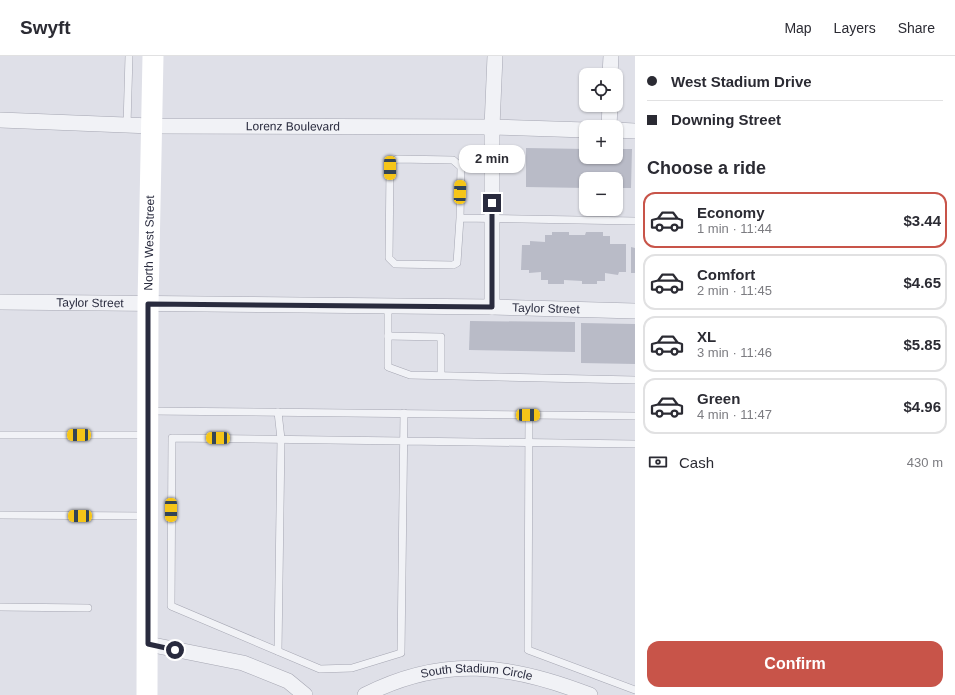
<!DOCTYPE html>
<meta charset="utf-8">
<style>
body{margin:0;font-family:Arial,sans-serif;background:#f7f7f7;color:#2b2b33;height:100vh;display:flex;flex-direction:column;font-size:15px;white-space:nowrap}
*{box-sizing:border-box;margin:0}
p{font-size:13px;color:#7c7c81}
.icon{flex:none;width:22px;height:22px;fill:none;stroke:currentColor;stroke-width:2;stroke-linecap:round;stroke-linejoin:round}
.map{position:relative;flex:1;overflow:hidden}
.side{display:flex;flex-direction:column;background:#fff;width:320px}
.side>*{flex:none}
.hud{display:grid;align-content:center;height:88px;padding:0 12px;background:#fff}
.tools{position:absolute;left:579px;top:12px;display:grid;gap:8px}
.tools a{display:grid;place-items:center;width:44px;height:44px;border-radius:8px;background:#fff;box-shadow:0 1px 3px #0004;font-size:20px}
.end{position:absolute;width:18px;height:18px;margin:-9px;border:5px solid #292b3e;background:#fff;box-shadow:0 0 0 2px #fff}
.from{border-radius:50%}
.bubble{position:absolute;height:28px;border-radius:12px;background:#fff;box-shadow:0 1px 3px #0004;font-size:13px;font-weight:700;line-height:28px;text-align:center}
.car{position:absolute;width:12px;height:24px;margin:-12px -6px;border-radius:5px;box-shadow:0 0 3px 1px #0007;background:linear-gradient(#f5c518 24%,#345 0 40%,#f5c518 0 76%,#345 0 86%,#f5c518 0)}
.hud b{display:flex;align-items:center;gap:14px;height:38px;font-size:15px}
.hud b+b{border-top:1px solid #e1e1e2}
.hud i{width:10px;height:10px;background:#2b2b33}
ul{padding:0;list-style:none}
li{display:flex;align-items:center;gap:12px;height:56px;margin:0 8px 6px;padding:0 4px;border:2px solid #e1e1e2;border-radius:12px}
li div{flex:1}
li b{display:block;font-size:15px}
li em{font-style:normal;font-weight:700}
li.selected{border-color:#c85449}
li>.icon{width:36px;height:36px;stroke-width:1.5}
h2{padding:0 12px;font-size:18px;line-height:48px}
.pay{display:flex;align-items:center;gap:10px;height:44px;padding:0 12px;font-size:15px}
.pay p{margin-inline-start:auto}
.button{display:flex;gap:8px;margin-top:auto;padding:8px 12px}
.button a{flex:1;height:46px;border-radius:12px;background:#c85449;color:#fff;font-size:16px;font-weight:700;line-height:46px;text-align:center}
header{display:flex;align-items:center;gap:24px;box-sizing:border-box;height:56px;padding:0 20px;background:#fff;border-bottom:1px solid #e1e1e2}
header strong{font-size:19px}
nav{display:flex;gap:22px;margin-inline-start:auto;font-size:14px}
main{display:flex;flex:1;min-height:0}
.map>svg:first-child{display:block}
.building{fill:#b9bbc7}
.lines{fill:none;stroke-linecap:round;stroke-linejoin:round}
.lane-casing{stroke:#a5a6b2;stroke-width:8}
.street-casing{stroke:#a5a6b2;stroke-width:16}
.lane{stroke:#f1f2f6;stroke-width:7}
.street{stroke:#f1f2f6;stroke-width:15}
.secondary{stroke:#fff;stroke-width:21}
.route{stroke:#292b3e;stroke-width:5}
.labels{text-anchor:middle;stroke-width:4;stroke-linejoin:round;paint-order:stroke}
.street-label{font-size:12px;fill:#292b3e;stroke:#eef0f5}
</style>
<header>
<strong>Swyft</strong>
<nav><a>Map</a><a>Layers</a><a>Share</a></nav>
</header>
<main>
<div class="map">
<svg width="635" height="639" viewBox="0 0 635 639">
<rect width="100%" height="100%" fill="#dfe0e8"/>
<g class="building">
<polygon points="526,92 586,93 586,101 616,101 616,93 632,93 631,132 616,132 616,123 586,123 586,132 526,131"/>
<polygon points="552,176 569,176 569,179 585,179 586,176 603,176 603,180 610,180 610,188 626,188 626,216 619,216 618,219 605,217 605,225 597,225 597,228 582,228 582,225 564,224 564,228 548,228 548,224 541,224 541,216 529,217 529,214 521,214 522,189 530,189 530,185 545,186 545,179 552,179"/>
<polygon points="631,191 635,192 635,217 631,217"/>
<polygon points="470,265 575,266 575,296 469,294"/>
<polygon points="581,267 635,268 635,308 581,307"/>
</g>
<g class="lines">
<defs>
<g id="lane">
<polyline points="127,69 129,0"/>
<polyline points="460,162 457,207 453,209 395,208 389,202 390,112 392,106 397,103 453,104 461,111 460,162 635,165"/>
<polyline points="388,251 388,311 410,319 635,324"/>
<polyline points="388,280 441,281 441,319"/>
<polyline points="150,355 635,360"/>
<polyline points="278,356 281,383 278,595"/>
<path d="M 404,357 C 403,437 402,517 401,597 L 352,612 L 320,613 L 171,550 L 172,382 C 326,384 481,386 635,388"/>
<polyline points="529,359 528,594 635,634"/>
<polyline points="0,379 146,379"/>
<polyline points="0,459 146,460"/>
<polyline points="0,551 88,552"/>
</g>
<g id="street">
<polyline points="610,19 611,0"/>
<path id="s1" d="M 0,64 L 151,70 L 492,71 L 586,74"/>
<polyline points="609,71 610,49"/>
<polyline points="616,74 635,75"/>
<path id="s2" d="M 0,246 L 492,251 L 635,255"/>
<polyline points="492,251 492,71 495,0"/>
<polyline points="148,588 243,607 288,625 305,639"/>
<path id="s3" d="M 365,639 C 444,599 510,608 590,639"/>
</g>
</defs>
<use href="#lane" class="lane-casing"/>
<use href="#street" class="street-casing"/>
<use href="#lane" class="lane"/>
<use href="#street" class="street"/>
<path class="secondary" id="s4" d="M 147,639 L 148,248 L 153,0"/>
</g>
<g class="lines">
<polyline class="route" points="175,594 148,588 148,248 492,251 492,147"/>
</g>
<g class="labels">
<g class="street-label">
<text dy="4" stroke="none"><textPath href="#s1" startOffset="293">Lorenz Boulevard</textPath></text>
<text dy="4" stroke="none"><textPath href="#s4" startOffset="452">North West Street</textPath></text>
<text dy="4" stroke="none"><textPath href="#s2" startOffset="90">Taylor Street</textPath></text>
<text dy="4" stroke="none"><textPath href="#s2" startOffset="546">Taylor Street</textPath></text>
<text dy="4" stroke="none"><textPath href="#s3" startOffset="116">South Stadium Circle</textPath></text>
</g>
</g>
</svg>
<div class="tools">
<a><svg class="icon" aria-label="locate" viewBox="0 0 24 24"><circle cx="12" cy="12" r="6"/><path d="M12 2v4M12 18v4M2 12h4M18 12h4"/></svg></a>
<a>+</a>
<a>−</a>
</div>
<i class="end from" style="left:175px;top:594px"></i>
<i class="end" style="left:492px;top:147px"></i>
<div class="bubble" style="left:459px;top:89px;width:66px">2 min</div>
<i class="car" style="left:390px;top:112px;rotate:180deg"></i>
<i class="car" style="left:460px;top:136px;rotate:2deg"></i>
<i class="car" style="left:528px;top:359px;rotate:90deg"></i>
<i class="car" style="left:79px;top:379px;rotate:270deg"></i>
<i class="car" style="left:218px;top:382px;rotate:271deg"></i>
<i class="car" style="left:171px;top:454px;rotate:180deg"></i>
<i class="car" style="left:80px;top:460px;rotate:270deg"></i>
</div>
<section class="side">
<div class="hud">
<b><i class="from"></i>West Stadium Drive</b>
<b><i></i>Downing Street</b>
</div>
<h2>Choose a ride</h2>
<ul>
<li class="selected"><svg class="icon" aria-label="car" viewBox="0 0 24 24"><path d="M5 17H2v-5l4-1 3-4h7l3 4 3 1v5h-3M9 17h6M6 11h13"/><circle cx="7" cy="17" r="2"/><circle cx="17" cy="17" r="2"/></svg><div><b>Economy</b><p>1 min · 11:44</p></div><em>$3.44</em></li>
<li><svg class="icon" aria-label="car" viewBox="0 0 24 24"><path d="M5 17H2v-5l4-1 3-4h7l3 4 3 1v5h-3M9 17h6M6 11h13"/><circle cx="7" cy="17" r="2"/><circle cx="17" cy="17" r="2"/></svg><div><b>Comfort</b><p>2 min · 11:45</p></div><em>$4.65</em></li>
<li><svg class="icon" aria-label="car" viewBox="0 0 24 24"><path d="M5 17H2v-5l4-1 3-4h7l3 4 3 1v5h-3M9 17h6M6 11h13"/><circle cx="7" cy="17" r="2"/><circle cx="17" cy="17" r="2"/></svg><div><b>XL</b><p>3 min · 11:46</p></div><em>$5.85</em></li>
<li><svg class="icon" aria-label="car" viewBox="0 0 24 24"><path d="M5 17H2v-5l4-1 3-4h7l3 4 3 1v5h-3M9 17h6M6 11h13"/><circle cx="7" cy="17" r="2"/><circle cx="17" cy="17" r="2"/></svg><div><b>Green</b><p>4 min · 11:47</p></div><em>$4.96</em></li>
</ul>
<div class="pay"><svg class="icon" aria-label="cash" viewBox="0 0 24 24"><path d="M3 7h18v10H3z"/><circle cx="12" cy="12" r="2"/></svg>Cash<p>430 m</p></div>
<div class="button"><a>Confirm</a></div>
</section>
</main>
